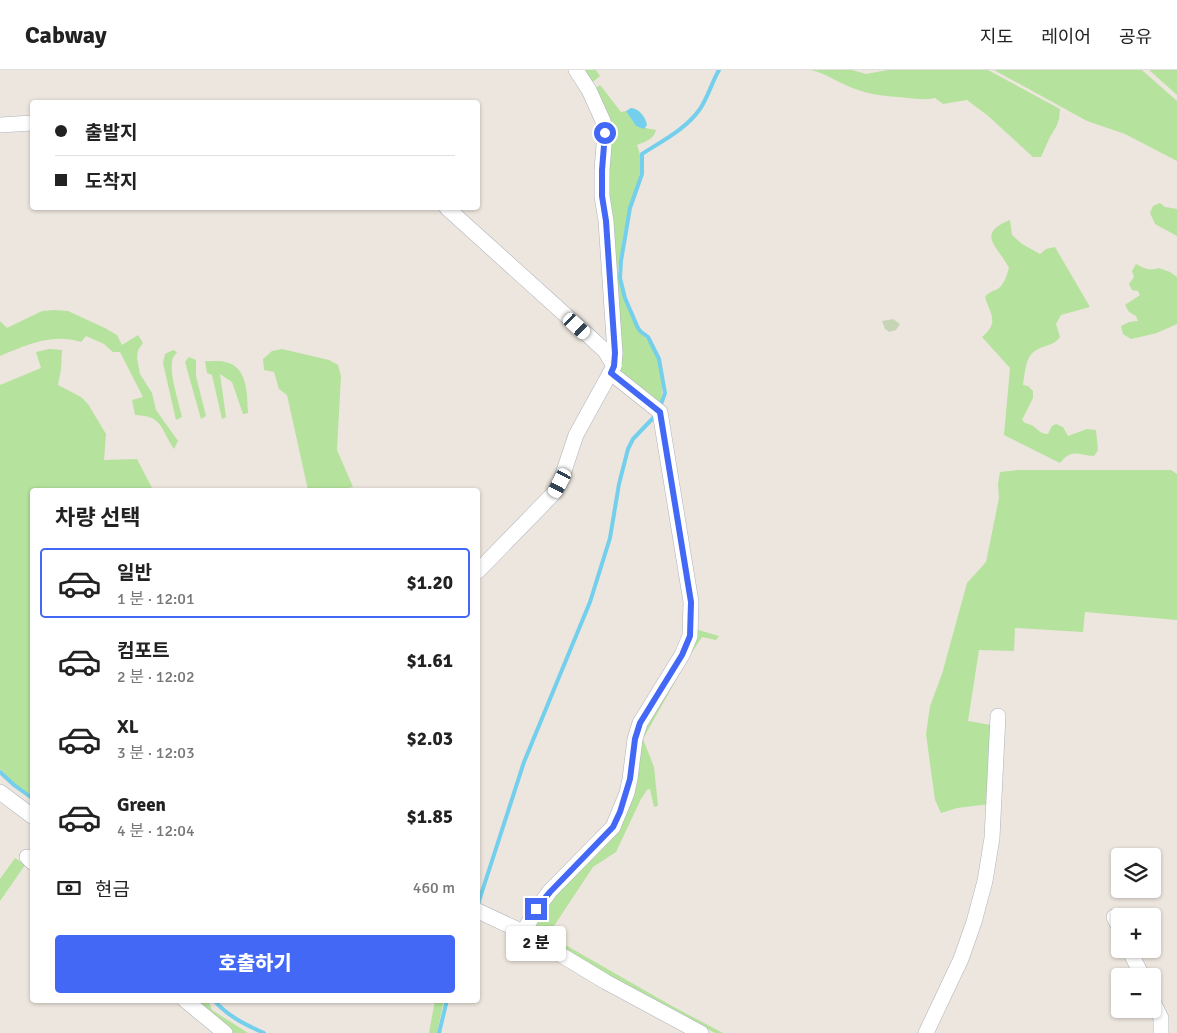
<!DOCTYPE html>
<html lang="ko">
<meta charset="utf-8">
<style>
body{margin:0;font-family:Signika,"Noto Sans KR",sans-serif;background:#f6f6f6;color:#222;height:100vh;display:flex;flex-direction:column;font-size:19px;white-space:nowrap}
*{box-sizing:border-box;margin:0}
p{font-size:16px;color:#767676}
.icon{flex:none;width:28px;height:28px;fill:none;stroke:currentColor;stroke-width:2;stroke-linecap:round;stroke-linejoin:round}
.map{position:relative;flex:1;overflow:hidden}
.details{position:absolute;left:30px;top:418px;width:450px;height:515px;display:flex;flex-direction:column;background:#fff;border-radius:5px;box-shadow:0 1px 4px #0004}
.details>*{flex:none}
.banner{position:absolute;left:30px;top:30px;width:450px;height:110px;border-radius:5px;box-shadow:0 1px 4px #0004;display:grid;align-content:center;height:110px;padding:0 25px;background:#fff}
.controls{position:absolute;left:1111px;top:778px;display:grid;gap:10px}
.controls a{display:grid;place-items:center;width:50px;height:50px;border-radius:5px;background:#fff;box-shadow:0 1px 4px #0004;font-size:25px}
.end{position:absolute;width:22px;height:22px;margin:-11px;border:6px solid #4268f5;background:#fff;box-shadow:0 0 0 2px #fff}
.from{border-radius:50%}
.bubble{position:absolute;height:35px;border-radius:5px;background:#fff;box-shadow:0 1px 4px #0004;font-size:16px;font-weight:800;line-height:35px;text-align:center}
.car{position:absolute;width:15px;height:30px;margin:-15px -8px;border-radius:6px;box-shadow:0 0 4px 1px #0007;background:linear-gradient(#fff 24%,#345 0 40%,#fff 0 76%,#345 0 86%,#fff 0)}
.banner b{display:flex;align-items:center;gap:18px;height:48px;font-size:19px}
.banner b+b{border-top:1px solid #e0e0e0}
.banner i{width:12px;height:12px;background:#222}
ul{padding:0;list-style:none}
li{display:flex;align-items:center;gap:15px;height:70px;margin:0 10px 8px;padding:0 15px;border:2px solid transparent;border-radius:5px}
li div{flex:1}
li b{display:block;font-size:19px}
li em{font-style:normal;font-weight:800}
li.active{border-color:#4268f5}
li>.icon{width:45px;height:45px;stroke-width:1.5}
h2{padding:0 25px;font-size:22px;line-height:60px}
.pay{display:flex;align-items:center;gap:12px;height:55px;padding:0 25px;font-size:19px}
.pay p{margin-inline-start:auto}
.primary-button{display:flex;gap:10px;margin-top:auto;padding:10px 25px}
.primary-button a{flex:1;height:58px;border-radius:5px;background:#4268f5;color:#fff;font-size:20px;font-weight:800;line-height:58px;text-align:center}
header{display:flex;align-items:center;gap:30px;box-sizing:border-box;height:70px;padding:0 25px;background:#fff;border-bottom:1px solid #e0e0e0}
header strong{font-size:24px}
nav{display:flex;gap:28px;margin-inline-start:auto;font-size:18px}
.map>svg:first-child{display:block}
.green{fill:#b5e29c}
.cemetery{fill:#c6d6b5}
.water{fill:#74cfec}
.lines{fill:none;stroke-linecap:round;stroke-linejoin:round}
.stream{stroke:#74cfec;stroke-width:4}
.street-casing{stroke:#aeb1bb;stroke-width:16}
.street{stroke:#fff;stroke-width:15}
.route{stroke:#4268f5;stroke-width:6}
</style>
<header>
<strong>Cabway</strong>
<nav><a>지도</a><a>레이어</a><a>공유</a></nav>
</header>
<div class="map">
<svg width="1177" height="963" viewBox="0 0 1177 963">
<rect width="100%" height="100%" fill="#ede6de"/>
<g class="green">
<polygon points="581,0 596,0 600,6 594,11 590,12"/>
<path d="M 811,0 L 852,0 L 866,4 L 888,0 L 988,0 L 1060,39 L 1059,49 L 1057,55 L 1049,69 L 1041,87 L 1033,87 L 987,45 L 967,30 L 943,34 L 935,28 C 925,30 918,29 908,28 C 890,26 875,26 858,20 C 841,15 828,4 811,0 Z"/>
<polygon points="994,0 1142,0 1177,31 1177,91 1125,64 1087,51"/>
<polygon points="1149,0 1177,0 1177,25"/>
<path d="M 600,15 L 621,42 L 626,41 L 636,56 L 656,60 C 654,69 645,72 637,75 C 647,101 635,114 629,139 C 624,159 621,180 618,200 C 619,218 627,233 634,248 C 635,252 636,256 638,259 C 640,264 645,266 648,271 C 660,288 666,313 660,334 L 619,303 L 606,123 L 592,21 Z"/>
<polygon points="1160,133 1165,137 1177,139 1177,166 1155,154 1150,143 1153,136"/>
<path d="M 1010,150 L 1012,165 L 1022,174 L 1040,184 L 1046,179 L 1055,177 L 1090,237 L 1061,245 L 1056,254 L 1060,267 C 1052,277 1045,274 1035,281 C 1025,287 1025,304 1023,315 L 1028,316 L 1033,321 L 1033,328 L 1022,350 C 1026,355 1028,353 1033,356 C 1039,360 1040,364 1048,364 L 1052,356 L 1056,354 L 1063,357 L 1068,366 L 1087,359 L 1096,360 L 1098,380 L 1094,386 C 1077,385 1072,378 1060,393 L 1004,365 L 1010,298 L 982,267 C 1000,252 990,244 985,227 C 992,219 994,222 999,218 C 1005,213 1007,204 1009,198 C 998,176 975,164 1010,150 Z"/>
<path d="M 1136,194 C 1145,199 1150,201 1159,198 L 1170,202 L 1177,207 L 1177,254 L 1157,263 L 1131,269 L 1123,264 L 1121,256 L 1129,252 L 1138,251 L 1136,246 L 1129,242 L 1125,235 L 1140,225 L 1138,221 L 1132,220 L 1129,214 L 1134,207 L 1132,201 Z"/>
<path d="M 55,240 L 68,241 L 105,258 L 117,265 L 122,275 L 138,265 L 143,273 L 138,280 L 137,288 L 140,304 L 152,323 L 156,340 L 178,371 L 174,379 C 160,358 163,346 135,345 L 132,330 L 143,327 L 120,282 L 113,282 L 104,274 L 86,266 L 81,272 C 52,263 27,275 0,286 L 0,251 L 7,258 L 42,241 Z"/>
<polygon points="49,279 62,280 61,299 58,315 81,327 88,334 106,364 104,390 137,389 153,420 32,420 32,726 14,714 0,699 0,315 41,298 36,282"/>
<polygon points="282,279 329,290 338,295 341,306 337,380 353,417 338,420 308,420 287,325 279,319 274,302 264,300 263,289 272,281"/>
<path d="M 173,280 L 177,282 C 175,285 172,288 172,292 C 170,307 179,332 182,347 L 176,350 L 163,293 L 165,284 Z"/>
<polygon points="189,287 196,290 196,306 206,346 201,349 185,292"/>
<path d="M 205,291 C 211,292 219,290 225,292 C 248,296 247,325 248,343 L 243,344 L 232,312 L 220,304 L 226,347 L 222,349 L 212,305 L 207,303 Z"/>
<polygon points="1019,400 1171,400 1177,404 1177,550 1085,542 1083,562 1015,558 1014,581 979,580 968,651 991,655 990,734 957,738 941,743 935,730 926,664 930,636 942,604 967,513 986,492 999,428 998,414 1000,402"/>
<polygon points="695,559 719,566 716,570 702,567 689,587 643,669 654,697 658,736 654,737 650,719 647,720 641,729 616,782 593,797 548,865 672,936 723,963 715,963 527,860 537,846 612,764 642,657"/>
<polygon points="15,788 25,795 0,831 0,809"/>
<polygon points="196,930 208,930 212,940 248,963 233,963"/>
<polygon points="435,930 444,930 437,963 429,963"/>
</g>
<polygon class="cemetery" points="893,249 900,254 896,260 889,262 885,259 882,251"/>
<path class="water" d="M 631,38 C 639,38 646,48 647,55 L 644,59 L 636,56 L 626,41 Z"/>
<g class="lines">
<g class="stream">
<path d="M 660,337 L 665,323 L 659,289 L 648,267 L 640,261 L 637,256 L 625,228 L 620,208 L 621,191 L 630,138 L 642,104 L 642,84 C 662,71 686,59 700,39 C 708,27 712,12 719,0"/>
<polyline points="0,702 14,715 32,728"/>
<polyline points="478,834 524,692 590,532 610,468 619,414 628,379 633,369 656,345"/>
<path d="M 214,930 C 227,946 246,955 264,963"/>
<polyline points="439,963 447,930"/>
</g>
<defs>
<g id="street">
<polyline points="576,0 589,20 603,51 605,63 602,100 602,126 606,151 615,283 614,296"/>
<polyline points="0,55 32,53"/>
<polyline points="447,138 591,268 605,281 614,296 576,365 560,413 554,423 478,501"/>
<polyline points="0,722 32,746"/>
<polyline points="27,787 32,792"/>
<polyline points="478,841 523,862 606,912 701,963"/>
<polyline points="1114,847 1120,859"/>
<polyline points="523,862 537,839 550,821 613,757 627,723 630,709 635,669 640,653 682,585 690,566 691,532 660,342 611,303"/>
<polyline points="1129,879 1142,906"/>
<polyline points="185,930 225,963"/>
<polyline points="1152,930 1161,948 1161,963"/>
<polyline points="926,963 961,889 974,852 985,811 992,768 998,646"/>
</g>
</defs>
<use href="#street" class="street-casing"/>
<use href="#street" class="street"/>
</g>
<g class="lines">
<polyline class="route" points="536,839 550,822 613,757 620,742 630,709 635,669 640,653 682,585 690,566 691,532 660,342 611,303 614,296 615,283 606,151 602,126 602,100 605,63"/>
</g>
</svg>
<div class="controls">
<a><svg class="icon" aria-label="layers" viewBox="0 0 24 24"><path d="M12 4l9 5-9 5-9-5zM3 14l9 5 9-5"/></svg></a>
<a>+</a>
<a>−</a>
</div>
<i class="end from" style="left:605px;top:63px"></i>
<i class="end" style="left:536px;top:839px"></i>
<div class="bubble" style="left:506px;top:856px;width:60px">2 분</div>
<i class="car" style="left:577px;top:256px;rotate:133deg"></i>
<i class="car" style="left:560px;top:413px;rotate:208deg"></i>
<div class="banner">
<b><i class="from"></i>출발지</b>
<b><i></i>도착지</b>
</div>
<section class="details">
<h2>차량 선택</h2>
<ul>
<li class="active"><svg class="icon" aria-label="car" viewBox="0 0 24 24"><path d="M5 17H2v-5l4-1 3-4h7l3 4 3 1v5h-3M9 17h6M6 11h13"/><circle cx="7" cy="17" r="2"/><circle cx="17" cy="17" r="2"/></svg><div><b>일반</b><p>1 분 · 12:01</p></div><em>$1.20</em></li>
<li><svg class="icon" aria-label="car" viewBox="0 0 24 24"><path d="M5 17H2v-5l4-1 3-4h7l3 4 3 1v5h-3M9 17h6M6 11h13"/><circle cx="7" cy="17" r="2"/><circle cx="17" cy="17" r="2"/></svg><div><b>컴포트</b><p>2 분 · 12:02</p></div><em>$1.61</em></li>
<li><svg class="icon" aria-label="car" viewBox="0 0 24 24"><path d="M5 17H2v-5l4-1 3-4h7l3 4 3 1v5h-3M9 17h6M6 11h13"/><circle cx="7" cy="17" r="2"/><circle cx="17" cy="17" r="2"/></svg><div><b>XL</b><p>3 분 · 12:03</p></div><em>$2.03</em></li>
<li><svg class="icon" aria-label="car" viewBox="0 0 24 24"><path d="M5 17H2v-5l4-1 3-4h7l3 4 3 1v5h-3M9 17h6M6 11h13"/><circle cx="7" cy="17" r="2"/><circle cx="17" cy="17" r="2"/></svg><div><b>Green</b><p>4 분 · 12:04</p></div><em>$1.85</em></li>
</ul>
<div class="pay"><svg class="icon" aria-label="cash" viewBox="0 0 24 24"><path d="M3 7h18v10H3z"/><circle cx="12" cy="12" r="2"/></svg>현금<p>460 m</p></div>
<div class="primary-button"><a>호출하기</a></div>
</section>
</div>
